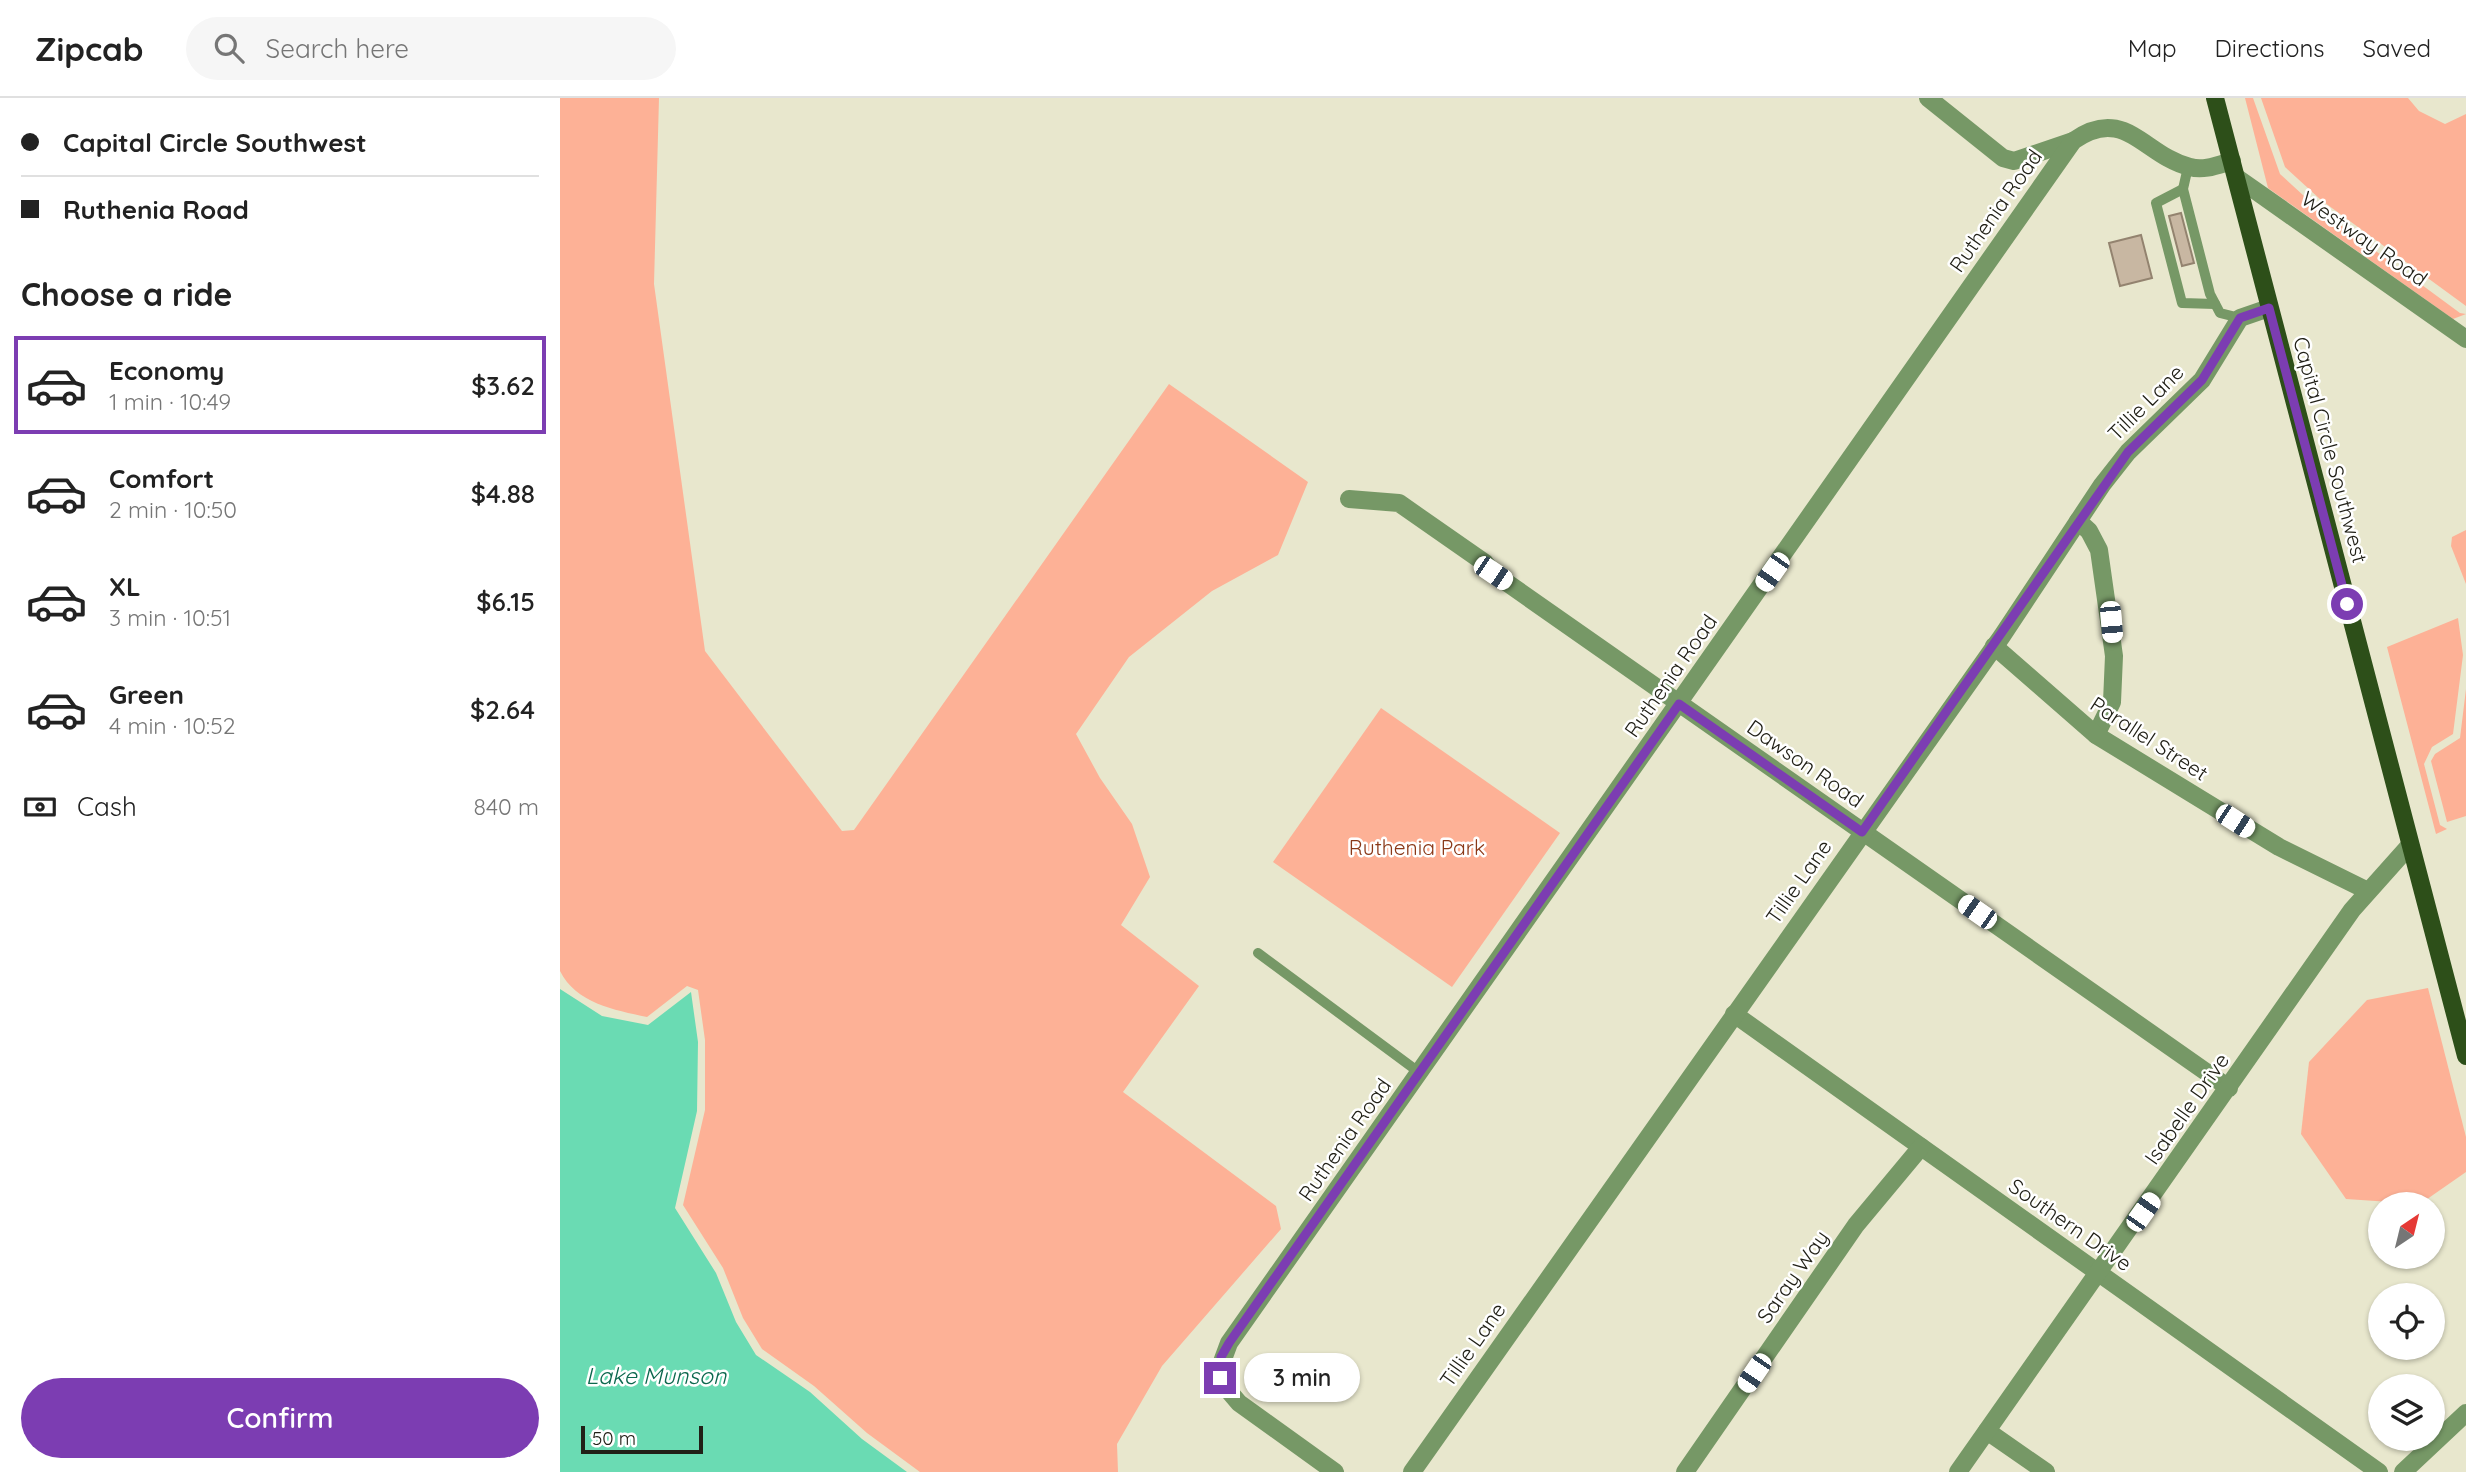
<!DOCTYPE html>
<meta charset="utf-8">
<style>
body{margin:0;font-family:Quicksand,sans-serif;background:#f6f6f6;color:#222;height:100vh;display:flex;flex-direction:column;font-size:26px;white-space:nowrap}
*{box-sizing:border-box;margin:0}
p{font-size:23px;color:#767676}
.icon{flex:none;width:38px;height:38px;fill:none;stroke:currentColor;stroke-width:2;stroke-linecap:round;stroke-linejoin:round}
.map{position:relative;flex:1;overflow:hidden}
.panel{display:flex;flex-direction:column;background:#fff;width:560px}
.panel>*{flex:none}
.guide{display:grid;align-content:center;height:154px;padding:0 21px;background:#fff}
.needle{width:46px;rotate:35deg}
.tools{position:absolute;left:1808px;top:1094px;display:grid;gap:14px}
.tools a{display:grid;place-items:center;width:77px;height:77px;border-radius:50%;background:#fff;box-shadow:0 2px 5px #0004;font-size:35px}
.scale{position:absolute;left:21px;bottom:18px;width:122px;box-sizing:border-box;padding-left:7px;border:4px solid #212017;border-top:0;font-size:19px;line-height:24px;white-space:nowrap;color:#212017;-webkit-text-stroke:5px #fff;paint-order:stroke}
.end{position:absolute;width:32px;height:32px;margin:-16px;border:9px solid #7c3db2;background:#fff;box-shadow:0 0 0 4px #fff}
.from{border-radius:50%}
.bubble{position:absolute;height:49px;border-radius:24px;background:#fff;box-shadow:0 2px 5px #0004;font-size:23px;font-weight:600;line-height:49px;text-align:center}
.car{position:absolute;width:21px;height:42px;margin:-21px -10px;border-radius:9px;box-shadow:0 0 5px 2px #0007;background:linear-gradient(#fff 24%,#345 0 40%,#fff 0 76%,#345 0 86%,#fff 0)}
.guide b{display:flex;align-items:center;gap:24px;height:66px;font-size:26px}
.guide b+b{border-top:2px solid #e0e0e0}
.guide i{width:18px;height:18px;background:#222}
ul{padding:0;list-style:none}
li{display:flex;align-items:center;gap:21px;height:98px;margin:0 14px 10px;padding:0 7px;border:4px solid transparent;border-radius:0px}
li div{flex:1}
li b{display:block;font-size:26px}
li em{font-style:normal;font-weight:600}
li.current{border-color:#7c3db2}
li>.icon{width:63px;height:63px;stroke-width:1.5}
h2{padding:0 21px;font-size:32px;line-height:84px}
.pay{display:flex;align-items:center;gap:18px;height:77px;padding:0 21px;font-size:26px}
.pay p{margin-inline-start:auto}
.button{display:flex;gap:14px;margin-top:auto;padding:14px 21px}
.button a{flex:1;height:80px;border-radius:42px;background:#7c3db2;color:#fff;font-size:28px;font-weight:600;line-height:80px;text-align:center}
header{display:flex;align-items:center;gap:42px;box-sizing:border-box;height:98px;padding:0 35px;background:#fff;border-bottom:2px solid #e0e0e0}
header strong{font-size:33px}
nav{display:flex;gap:38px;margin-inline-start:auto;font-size:24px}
.search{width:490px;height:63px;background:#f6f6f6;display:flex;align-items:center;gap:18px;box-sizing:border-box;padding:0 24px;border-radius:38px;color:#767676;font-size:26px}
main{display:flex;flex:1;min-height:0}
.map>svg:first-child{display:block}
.green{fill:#fdb196}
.water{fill:#6adbb3}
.building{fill:#c8b7a2;stroke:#93836f;stroke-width:2}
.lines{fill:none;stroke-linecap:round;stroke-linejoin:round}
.lane{stroke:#769866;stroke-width:10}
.street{stroke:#769866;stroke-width:18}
.primary{stroke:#2d4f19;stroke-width:18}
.route{stroke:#7c3db2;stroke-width:9}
.labels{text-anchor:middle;stroke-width:5;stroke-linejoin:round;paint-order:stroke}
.street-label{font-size:21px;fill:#212017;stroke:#fff}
.park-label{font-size:21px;fill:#8a3817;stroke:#fff}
.water-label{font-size:23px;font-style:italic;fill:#0c684e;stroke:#fff}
</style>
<header>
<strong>Zipcab</strong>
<div class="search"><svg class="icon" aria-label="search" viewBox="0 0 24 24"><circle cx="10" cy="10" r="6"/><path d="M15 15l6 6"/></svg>Search here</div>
<nav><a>Map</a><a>Directions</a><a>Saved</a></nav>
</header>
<main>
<section class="panel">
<div class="guide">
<b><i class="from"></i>Capital Circle Southwest</b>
<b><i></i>Ruthenia Road</b>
</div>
<h2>Choose a ride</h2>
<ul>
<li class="current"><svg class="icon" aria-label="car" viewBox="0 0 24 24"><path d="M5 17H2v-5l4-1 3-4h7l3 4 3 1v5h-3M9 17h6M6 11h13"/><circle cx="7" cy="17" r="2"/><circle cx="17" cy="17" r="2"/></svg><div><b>Economy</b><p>1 min · 10:49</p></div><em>$3.62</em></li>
<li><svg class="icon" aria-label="car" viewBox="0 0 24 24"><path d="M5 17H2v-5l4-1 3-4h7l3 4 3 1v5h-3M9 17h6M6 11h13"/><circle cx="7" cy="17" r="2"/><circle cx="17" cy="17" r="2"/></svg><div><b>Comfort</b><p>2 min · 10:50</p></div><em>$4.88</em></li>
<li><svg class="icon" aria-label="car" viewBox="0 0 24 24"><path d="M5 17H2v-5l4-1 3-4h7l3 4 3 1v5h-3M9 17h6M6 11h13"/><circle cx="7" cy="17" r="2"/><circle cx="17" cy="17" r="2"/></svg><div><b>XL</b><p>3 min · 10:51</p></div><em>$6.15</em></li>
<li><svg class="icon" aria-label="car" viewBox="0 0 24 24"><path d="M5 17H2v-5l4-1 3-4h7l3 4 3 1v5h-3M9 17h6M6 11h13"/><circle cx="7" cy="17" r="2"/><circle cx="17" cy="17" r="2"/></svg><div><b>Green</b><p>4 min · 10:52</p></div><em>$2.64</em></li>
</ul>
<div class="pay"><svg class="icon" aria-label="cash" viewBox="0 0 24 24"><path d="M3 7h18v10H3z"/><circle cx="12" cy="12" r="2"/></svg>Cash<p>840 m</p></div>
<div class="button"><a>Confirm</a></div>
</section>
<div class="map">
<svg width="1906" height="1374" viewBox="0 0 1906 1374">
<rect width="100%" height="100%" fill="#e8e7cd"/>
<g class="green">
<path d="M 0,0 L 99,0 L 94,186 L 145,553 L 282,733 L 294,732 L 609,286 L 748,384 L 718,457 L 652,493 L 569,559 L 516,636 L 540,680 L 572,726 L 590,779 L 561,827 L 639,888 L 563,994 L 716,1108 L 721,1131 L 602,1268 L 557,1346 L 558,1374 L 360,1374 L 307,1335 L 254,1288 L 202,1251 L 183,1220 L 163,1170 L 123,1107 L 145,1012 L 145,942 L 138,892 L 127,888 L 87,919 C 54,912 16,905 0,873 Z"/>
<polygon points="1685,0 1693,0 1720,76 1756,109 1900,215 1906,216 1893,221 1708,90"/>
<polygon points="1701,0 1848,0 1859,13 1885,26 1906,16 1906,208 1761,102 1725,69"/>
<polygon points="1906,432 1906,486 1891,448 1892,439"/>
<polygon points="1898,520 1903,557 1893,636 1872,649 1864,666 1880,727 1887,731 1876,736 1827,549"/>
<polygon points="1906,591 1906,718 1887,724 1871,663 1875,656 1900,640"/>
<polygon points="821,610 1000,735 892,889 713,764"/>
<polygon points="1868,890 1906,1039 1906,1074 1860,1106 1786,1101 1741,1036 1749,964 1807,902"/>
</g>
<polygon class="water" points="0,891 42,918 88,927 131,894 138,944 137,1013 115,1110 156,1175 176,1224 196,1257 250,1294 302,1341 347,1374 0,1374"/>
<g class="building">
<polygon points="1621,115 1634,165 1622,168 1609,118"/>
<polygon points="1581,137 1592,180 1560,188 1549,145"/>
</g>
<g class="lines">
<g class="lane">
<polyline points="1628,69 1623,91 1650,196 1660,215 1680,220"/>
<polyline points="1623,91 1596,105 1622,205 1655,206"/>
<polyline points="698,855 860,975"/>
</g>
<g class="street">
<polyline points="1368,0 1443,60 1454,63 1513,43"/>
<polyline points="1676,79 1906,241"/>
<polyline points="789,401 839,405 925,465 933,475 1669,990"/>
<polyline points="1518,423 1529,433 1539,452 1554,558 1552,604 1536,637"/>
<polyline points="1434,548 1536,637 1719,749 1808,793"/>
<polyline points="1174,916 1819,1374"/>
<polyline points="1427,1333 1486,1374"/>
<path d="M 775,1374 L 679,1305 L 662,1285 L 659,1272 L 669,1245 L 1513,43 C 1565,6 1584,58 1630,69 C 1644,73 1658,67 1672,63"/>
<polyline points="852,1374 1442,538 1542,387 1568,354 1642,282 1680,220 1709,210"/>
<polyline points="1125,1374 1296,1127 1361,1049"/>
<polyline points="1398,1374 1792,812 1850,747"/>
<polyline points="1843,1374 1906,1315"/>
</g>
<polyline class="primary" points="1655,0 1906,958"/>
</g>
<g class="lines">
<polyline class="route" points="660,1280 661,1259 669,1245 1119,606 1302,734 1568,354 1642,282 1680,220 1709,210 1787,506"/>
</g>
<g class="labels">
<g class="street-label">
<text transform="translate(1436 113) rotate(-55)" y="7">Ruthenia Road</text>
<text transform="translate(1804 141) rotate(35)" y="7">Westway Road</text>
<text transform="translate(1586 305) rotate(-45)" y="7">Tillie Lane</text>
<text transform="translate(1770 352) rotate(75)" y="7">Capital Circle Southwest</text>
<text transform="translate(1111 578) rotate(-55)" y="7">Ruthenia Road</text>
<text transform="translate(1589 641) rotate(33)" y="7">Parallel Street</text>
<text transform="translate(1245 666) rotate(35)" y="7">Dawson Road</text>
<text transform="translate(1239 784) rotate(-55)" y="7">Tillie Lane</text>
<text transform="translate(1627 1011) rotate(-55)" y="7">Isabelle Drive</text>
<text transform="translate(785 1042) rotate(-55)" y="7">Ruthenia Road</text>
<text transform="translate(1510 1127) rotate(35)" y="7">Southern Drive</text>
<text transform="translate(1233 1179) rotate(-55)" y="7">Saray Way</text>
<text transform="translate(913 1247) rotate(-55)" y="7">Tillie Lane</text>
</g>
<g class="park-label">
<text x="857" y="757">Ruthenia Park</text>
</g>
<g class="water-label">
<text x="96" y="1286">Lake Munson</text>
</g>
</g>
</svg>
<div class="tools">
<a><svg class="needle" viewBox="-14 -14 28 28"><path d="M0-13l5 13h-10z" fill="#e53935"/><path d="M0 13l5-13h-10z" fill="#767676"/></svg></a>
<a><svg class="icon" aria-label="locate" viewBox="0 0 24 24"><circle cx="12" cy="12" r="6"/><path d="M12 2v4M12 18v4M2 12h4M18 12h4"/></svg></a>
<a><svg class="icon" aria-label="layers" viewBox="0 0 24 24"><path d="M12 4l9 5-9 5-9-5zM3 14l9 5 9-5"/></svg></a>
</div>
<div class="scale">50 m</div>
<i class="end from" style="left:1787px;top:506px"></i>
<i class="end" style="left:660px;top:1280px"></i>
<div class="bubble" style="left:684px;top:1255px;width:116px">3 min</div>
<i class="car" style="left:1212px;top:474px;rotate:215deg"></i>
<i class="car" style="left:933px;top:475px;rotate:124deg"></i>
<i class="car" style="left:1551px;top:524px;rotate:175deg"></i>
<i class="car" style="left:1675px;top:723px;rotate:123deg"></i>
<i class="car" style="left:1417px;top:814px;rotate:305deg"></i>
<i class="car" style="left:1583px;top:1114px;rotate:35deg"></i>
<i class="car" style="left:1194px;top:1275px;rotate:214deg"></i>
</div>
</main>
